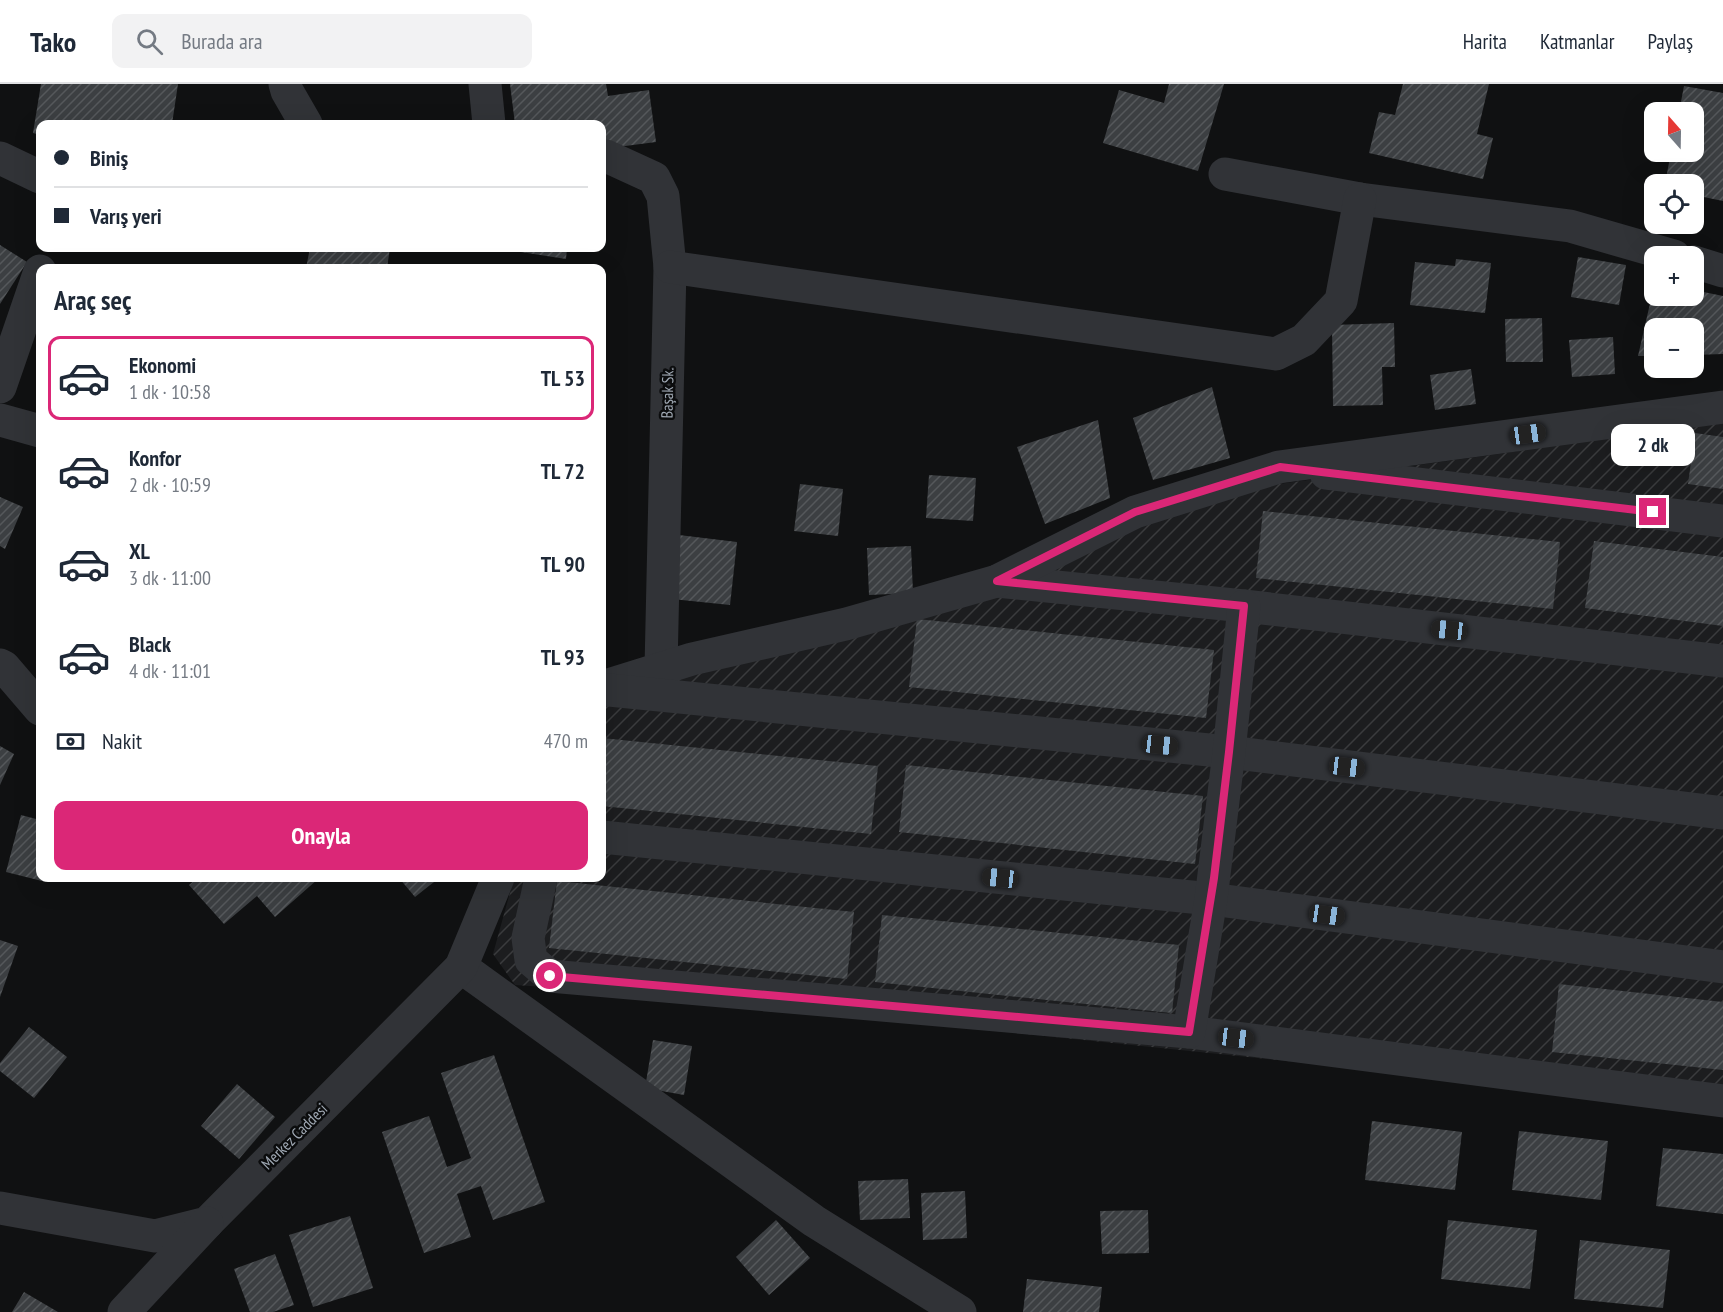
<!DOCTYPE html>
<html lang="tr">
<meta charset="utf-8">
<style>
body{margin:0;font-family:"PT Sans Narrow",sans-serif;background:#f2f2f3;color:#1f2937;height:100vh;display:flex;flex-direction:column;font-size:22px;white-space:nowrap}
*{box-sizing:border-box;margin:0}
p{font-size:20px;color:#747a83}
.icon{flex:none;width:33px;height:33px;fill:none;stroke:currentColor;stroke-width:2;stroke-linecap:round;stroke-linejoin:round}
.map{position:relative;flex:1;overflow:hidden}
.panel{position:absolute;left:36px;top:180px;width:570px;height:618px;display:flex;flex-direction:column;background:#fff;border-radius:12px;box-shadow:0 6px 24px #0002}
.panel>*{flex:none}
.banner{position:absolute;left:36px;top:36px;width:570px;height:132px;border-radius:12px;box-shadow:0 6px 24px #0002;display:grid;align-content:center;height:132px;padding:0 18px;background:#fff}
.needle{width:39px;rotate:340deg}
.buttons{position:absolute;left:1644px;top:18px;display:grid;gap:12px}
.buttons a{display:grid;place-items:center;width:60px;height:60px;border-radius:12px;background:#fff;box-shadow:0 6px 24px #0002;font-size:30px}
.end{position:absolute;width:27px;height:27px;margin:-14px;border:8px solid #db2777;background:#fff;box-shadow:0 0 0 3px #fff}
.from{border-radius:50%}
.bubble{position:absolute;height:42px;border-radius:12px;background:#fff;box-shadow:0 6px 24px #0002;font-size:20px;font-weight:700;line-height:42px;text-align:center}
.car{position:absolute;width:18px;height:36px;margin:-18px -9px;border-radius:8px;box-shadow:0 0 4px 2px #0007;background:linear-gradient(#222 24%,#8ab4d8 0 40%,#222 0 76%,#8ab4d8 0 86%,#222 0)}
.banner b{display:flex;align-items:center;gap:21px;height:57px;font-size:22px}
.banner b+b{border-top:2px solid #e0e1e3}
.banner i{width:15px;height:15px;background:#1f2937}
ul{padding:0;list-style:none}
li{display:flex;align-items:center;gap:18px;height:84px;margin:0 12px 9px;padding:0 6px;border:3px solid transparent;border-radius:12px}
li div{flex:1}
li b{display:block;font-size:22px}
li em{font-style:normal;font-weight:700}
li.active{border-color:#db2777}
li>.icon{width:54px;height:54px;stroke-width:1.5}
h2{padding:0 18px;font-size:27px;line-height:72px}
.pay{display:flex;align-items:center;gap:15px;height:66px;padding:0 18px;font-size:22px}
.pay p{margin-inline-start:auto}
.action{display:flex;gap:12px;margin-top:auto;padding:12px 18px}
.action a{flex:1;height:69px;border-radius:12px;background:#db2777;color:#fff;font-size:24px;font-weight:700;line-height:69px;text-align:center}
header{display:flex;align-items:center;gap:36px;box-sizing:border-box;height:84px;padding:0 30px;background:#fff;border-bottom:2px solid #e0e1e3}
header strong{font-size:28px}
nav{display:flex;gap:33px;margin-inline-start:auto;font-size:21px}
.search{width:420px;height:54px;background:#f2f2f3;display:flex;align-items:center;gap:15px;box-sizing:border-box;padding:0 21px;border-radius:12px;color:#747a83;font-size:22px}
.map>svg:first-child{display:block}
.industrial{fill:url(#industrial-furrows)}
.building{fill:url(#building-hatch)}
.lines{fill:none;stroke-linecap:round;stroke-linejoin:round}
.minor{stroke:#313337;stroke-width:33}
.route{stroke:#db2777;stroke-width:8}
.labels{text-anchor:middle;stroke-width:5;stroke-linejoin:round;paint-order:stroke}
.street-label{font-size:16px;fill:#a0a9b4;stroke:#0b0c0d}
</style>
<header>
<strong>Tako</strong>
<div class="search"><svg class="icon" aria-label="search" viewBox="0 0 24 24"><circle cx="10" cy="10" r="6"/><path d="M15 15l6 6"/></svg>Burada ara</div>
<nav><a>Harita</a><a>Katmanlar</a><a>Paylaş</a></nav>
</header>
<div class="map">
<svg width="1723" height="1228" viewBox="0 0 1723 1228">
<defs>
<pattern id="industrial-furrows" width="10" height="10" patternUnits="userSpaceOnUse" patternTransform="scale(1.5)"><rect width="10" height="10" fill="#1c1d1f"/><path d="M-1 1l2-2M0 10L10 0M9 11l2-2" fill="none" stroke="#3a3b3d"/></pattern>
<pattern id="building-hatch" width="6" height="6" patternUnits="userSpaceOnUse" patternTransform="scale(1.5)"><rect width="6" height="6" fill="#3c3f42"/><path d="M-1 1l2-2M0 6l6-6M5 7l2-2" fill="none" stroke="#55585b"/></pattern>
</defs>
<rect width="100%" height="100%" fill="#101112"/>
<polygon class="industrial" points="1723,333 1723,1030 1316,980 620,908 515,901 493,870 514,794 602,794 602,623 671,595 1243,403 1279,400 1506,369"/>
<g class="building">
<polygon points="41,0 178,0 172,40 40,40 40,51 33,49"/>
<polygon points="510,0 606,0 608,12 649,6 656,58 602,65 602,40 560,40 559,37 515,40"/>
<polygon points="1169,0 1224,0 1198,87 1103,59 1119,6 1164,19"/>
<polygon points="1403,0 1489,0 1477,50 1493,54 1483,95 1369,69 1379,28 1395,31"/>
<polygon points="1684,2 1723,9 1723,117 1694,111 1694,100 1665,100 1671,68 1694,68 1694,28 1679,28"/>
<polygon points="0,161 27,178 0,220"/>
<polygon points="310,164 390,164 387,184 306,184"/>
<polygon points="495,164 567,164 566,175"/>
<polygon points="1578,173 1626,181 1619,221 1571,213"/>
<polygon points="1456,175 1491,179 1485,229 1410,221 1415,178 1455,182"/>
<polygon points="1654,202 1654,212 1694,212 1694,206 1723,212 1723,270 1694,271 1694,244 1654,244 1654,272 1638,272"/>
<polygon points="1542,234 1543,278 1506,278 1505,235"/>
<polygon points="1394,239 1395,283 1382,283 1383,321 1333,322 1332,241"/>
<polygon points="1613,253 1615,290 1572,293 1569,256"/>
<polygon points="1471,285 1476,320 1435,326 1430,291"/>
<polygon points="1212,303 1230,374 1153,396 1133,334"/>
<polygon points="1098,336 1110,414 1045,440 1017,363"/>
<polygon points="1695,349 1723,353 1723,405 1688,400"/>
<polygon points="929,391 976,394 973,437 926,434"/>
<polygon points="800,400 843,405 838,452 794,447"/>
<polygon points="0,413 23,423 5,465 0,462"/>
<polygon points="1263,427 1560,458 1553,525 1256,494"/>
<polygon points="679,451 737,458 730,521 672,515"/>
<polygon points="1594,457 1723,473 1723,542 1585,524"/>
<polygon points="911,462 913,509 869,511 867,464"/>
<polygon points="917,535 1214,566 1206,634 909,603"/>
<polygon points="602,654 878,682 871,750 602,722"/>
<polygon points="0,662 14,670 0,701"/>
<polygon points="906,681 1203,712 1195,780 899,748"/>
<polygon points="21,731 40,736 40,794 47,794 46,798 6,788"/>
<polygon points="197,794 317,794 318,795 275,833 257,812 224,840 189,801"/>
<polygon points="399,794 439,794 415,813"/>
<polygon points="557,797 854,828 847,895 549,864"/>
<polygon points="882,831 1179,861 1172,929 875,898"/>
<polygon points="0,856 18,862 0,913"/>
<polygon points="1559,900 1723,918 1723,986 1552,968"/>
<polygon points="29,943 67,973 34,1014 0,987 0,979"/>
<polygon points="653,956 692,962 684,1011 645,1004"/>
<polygon points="494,971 545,1118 493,1136 481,1102 457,1110 471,1153 424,1169 382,1048 429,1032 447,1083 471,1074 441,989"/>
<polygon points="237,1000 275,1033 239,1075 201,1042"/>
<polygon points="1372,1037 1462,1048 1455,1106 1365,1096"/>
<polygon points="1519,1047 1608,1057 1601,1116 1512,1106"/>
<polygon points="1663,1064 1723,1070 1723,1130 1656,1122"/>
<polygon points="908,1095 910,1134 860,1136 858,1097"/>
<polygon points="965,1107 967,1154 923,1156 921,1109"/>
<polygon points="1148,1126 1149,1169 1102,1170 1100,1127"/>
<polygon points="350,1132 373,1204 313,1223 289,1151"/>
<polygon points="776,1136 810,1174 769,1211 736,1173"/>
<polygon points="1448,1136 1537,1146 1530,1205 1441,1195"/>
<polygon points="1580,1156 1670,1166 1663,1224 1574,1215"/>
<polygon points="275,1170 294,1221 273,1228 250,1228 234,1185"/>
<polygon points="1027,1195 1102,1203 1099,1228 1023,1228"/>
<polygon points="24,1208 58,1228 12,1228"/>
</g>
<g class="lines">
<g class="minor">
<polyline points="285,0 287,7 306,40"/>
<polyline points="485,0 489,40"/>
<polyline points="602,72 606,72 654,94 663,112 670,183 661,584"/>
<polyline points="0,74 40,93"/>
<polyline points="1225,90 1360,115 1570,142 1674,172"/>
<polyline points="1694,178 1723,187"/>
<polyline points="670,183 1276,270 1304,256 1341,217 1360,115"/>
<polyline points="0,303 40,187"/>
<polyline points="0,336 40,347"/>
<polyline points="1326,389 1723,437"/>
<polyline points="997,497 1244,522 1723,577"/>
<polyline points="0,581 4,583 40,625"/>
<polyline points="602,603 692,575 846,540 997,497 1135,428 1279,383 1723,323"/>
<polyline points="609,606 1229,668 1723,729"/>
<polyline points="602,753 1211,815 1723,883"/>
<polyline points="541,794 528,854 531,876 550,892 1189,948 1723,1017"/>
<polyline points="461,883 814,1137 960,1228"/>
<polyline points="1189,948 1211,815 1229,668 1244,522"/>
<polyline points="0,1124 155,1152 207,1139 461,883 498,794"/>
<polyline points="124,1228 207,1139"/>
</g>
</g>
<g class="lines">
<polyline class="route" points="550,892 1189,948 1214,794 1229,668 1244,522 997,497 1135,428 1280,383 1653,428"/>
</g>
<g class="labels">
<g class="street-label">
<text transform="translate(667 309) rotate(-89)" y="6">Başak Sk.</text>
<text transform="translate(294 1052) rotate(-45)" y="6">Merkez Caddesi</text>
</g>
</g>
</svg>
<div class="buttons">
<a><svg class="needle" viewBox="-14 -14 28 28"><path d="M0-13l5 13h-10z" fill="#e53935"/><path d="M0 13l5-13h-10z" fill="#747a83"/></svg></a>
<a><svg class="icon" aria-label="locate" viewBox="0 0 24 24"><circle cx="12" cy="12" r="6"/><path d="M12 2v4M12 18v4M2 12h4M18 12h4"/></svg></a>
<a>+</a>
<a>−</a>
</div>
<i class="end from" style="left:550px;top:892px"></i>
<i class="end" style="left:1653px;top:428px"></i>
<div class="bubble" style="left:1611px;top:340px;width:84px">2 dk</div>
<i class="car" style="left:1528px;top:350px;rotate:82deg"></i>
<i class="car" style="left:1449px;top:546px;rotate:276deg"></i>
<i class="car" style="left:1160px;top:661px;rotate:96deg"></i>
<i class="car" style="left:1347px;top:683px;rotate:97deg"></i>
<i class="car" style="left:1000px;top:794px;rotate:276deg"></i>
<i class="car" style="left:1327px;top:831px;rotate:98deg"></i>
<i class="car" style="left:1236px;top:954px;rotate:97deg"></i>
<div class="banner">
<b><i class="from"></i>Biniş</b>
<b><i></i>Varış yeri</b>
</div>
<section class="panel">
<h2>Araç seç</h2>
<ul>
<li class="active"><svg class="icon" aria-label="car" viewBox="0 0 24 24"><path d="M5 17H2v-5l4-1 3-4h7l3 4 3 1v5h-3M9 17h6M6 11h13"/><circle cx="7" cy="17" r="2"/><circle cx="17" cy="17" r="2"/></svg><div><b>Ekonomi</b><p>1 dk · 10:58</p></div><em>TL 53</em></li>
<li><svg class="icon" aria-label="car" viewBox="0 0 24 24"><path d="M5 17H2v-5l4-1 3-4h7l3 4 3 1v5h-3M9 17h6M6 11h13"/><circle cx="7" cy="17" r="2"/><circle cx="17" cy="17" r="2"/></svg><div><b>Konfor</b><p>2 dk · 10:59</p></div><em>TL 72</em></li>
<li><svg class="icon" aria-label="car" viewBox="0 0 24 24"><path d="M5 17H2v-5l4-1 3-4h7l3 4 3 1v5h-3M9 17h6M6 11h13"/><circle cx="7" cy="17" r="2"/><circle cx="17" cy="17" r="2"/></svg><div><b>XL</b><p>3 dk · 11:00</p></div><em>TL 90</em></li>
<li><svg class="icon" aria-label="car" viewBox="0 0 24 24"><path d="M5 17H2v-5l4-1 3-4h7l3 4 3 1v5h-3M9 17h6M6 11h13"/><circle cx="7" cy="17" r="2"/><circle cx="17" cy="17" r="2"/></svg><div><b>Black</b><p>4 dk · 11:01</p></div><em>TL 93</em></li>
</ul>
<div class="pay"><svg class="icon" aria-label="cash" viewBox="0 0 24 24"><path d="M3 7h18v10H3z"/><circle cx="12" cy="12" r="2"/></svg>Nakit<p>470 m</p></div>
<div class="action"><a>Onayla</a></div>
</section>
</div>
